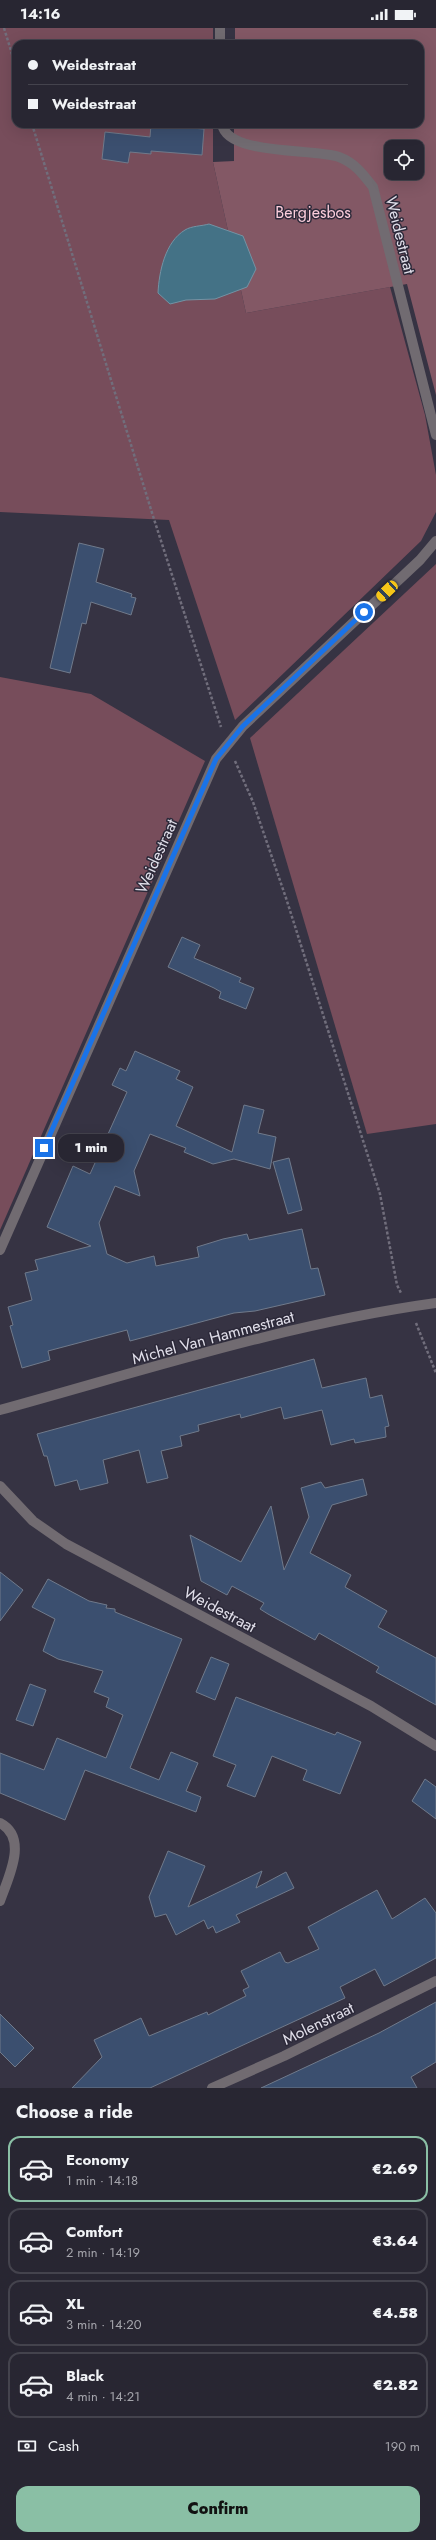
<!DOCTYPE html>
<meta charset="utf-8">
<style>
body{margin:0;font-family:Jost,sans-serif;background:#302e3a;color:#f1f3f6;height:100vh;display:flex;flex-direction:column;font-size:15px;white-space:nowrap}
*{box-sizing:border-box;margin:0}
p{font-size:13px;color:#a5a5ac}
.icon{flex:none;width:22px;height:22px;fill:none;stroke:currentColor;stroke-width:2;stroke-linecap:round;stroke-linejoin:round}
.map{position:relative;height:2060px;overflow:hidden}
.details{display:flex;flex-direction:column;background:#282632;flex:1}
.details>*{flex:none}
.top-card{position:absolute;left:12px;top:12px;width:412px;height:88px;border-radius:12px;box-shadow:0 4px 16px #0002,0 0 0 1px #44434d;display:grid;align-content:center;height:88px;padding:0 16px;background:#282632}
.fabs{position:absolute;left:384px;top:112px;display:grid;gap:8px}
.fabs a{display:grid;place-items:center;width:40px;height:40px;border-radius:8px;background:#282632;box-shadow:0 4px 16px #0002,0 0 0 1px #44434d;font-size:20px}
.end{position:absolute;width:18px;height:18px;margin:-9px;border:5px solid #1a73e8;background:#fff;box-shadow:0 0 0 2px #fff}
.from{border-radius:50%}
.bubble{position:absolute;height:28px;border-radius:12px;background:#282632;box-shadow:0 4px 16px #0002,0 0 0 1px #44434d;font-size:13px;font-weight:800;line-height:28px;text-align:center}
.car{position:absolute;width:12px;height:24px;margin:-12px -6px;border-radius:5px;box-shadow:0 0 3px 1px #0007;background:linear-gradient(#f5c518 24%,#345 0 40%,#f5c518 0 76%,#345 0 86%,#f5c518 0)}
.top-card b{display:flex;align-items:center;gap:14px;height:38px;font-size:15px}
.top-card b+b{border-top:1px solid #44434d}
.top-card i{width:10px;height:10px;background:#f1f3f6}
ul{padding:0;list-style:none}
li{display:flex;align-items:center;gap:12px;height:66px;margin:0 8px 6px;padding:0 8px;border:2px solid #44434d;border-radius:12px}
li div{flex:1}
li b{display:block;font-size:15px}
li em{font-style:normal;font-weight:800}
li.selected{border-color:#8abfa5}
li>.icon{width:36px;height:36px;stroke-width:1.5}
h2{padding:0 16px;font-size:18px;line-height:48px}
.pay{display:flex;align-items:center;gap:10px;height:44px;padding:0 16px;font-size:15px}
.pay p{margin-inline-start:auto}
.primary-button{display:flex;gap:8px;margin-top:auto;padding:8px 16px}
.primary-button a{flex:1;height:46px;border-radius:12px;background:#8abfa5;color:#111;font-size:16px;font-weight:800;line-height:46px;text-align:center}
.status{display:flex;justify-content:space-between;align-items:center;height:28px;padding:0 20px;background:#282632;direction:ltr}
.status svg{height:11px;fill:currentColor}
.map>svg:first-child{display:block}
.green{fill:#774d5b}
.forest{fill:#835865;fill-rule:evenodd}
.water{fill:#447286;stroke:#7393a4}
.building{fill:#3b4f6f;stroke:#707a8b}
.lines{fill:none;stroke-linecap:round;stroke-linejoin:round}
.path{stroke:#716e7c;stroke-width:2.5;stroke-dasharray:3 2;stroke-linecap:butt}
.street{stroke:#716b71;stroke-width:10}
.route{stroke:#1a73e8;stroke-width:5}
.labels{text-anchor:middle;stroke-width:3;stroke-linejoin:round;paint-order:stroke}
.park-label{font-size:16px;fill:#fbcddb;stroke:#2c2939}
.street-label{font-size:16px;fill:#e1dfea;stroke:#2c2939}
</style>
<div class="status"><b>14:16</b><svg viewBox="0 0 49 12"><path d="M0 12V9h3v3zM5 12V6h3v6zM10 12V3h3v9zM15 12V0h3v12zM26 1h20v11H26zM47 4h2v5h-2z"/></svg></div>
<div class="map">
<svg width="436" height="2060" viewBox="0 0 436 2060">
<rect width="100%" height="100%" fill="#363343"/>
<g class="green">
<polygon points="0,0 213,0 213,16 16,16 16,96 213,96 213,134 246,285 390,259 425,387 436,447 436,484 421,513 235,692 169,492 0,484"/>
<polygon points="436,536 436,1096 367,1106 250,710"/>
<polygon points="0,649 91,666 205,733 0,1202"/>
</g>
<path class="forest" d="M 235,0 L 436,0 L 436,367 L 407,256 L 246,285 L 213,134 L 234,133 L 234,96 L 420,96 L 420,16 L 235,16 ZM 391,119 L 417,119 L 417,145 L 391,145 Z"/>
<path class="water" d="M 209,196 L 243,208 L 256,241 L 247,259 L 215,271 L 186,272 L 170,276 L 158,265 C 159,244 165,214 185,202 C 191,198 202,198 209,196 Z"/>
<g class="building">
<polygon points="151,97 204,101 202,127 151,123 151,126 130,124 128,135 102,131 105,104 150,109"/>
<polygon points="79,515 104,521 96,554 132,566 131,569 136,570 131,587 91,574 86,596 82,595 70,645 50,640"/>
<polygon points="182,909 200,917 194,930 241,950 239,954 254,960 246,981 219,970 221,964 214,960 168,939"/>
<polygon points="135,1023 180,1043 176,1051 193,1059 176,1098 232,1124 244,1077 264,1082 258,1105 276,1109 270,1141 234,1131 213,1136 184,1124 186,1120 150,1106 134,1143 140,1168 115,1158 99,1195 107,1226 127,1235 154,1228 156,1238 199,1229 197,1219 223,1211 247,1206 249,1212 302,1201 311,1241 318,1240 325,1267 255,1283 234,1285 130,1313 127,1302 48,1323 50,1332 22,1340 10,1298 13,1297 8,1279 32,1272 25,1245 38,1242 35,1232 91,1218 47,1199 73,1138 90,1146 127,1064 112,1057 120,1040 126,1043"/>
<polygon points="289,1130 302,1182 288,1186 273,1134"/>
<polygon points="314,1331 322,1360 366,1350 370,1370 382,1367 389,1398 385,1399 386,1409 355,1415 354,1411 331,1417 322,1382 284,1391 281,1379 241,1390 240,1386 198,1397 199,1403 180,1408 182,1418 161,1423 168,1450 147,1455 139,1422 103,1432 108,1455 80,1462 77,1452 55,1458 47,1428 44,1428 37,1406"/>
<polygon points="363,1451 367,1467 332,1477 310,1525 351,1547 345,1559 387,1583 378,1599 436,1630 436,1677 376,1644 379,1639 319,1605 315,1612 268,1586 260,1581 264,1575 232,1558 227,1567 201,1553 190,1507 241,1534 271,1478 284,1542 309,1489 301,1460 321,1454 325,1460"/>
<polygon points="0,1544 23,1562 0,1593"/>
<polygon points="48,1551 89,1573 107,1577 106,1580 115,1581 115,1584 182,1611 130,1740 159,1752 171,1724 198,1735 186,1763 201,1769 196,1784 85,1742 65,1792 0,1765 0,1725 44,1742 57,1710 106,1730 123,1687 106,1679 109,1670 94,1664 103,1643 58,1631 43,1623 55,1591 32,1579"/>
<polygon points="211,1629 229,1636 215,1672 196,1664"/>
<polygon points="30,1656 46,1662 33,1698 16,1692"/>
<polygon points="236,1669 335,1707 337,1704 361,1714 340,1766 303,1752 307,1742 272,1728 255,1769 227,1758 236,1737 213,1728"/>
<polygon points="425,1751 436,1759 436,1791 412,1773"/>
<polygon points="168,1823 205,1838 188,1879 262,1843 256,1860 286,1844 294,1860 236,1887 240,1894 216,1905 213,1898 208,1901 204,1892 176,1907 166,1886 155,1889 149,1869"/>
<polygon points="377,1862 392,1891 425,1870 436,1885 436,1930 384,1958 375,1941 340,1959 345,1970 150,2060 72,2060 102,2029 94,2012 141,1990 149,2008 207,1984 208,1987 246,1968 243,1962 249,1959 241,1943 280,1924 285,1934 288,1935 319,1921 308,1899"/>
<polygon points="436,1974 436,2034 411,2049 417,2060 261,2060 379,2005"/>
<polygon points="0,1986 34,2020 15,2039 0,2024"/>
</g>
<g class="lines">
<g class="path">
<polyline points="4,0 16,39"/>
<polyline points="32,96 153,488 221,699"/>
<polyline points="235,733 253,774 286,870 380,1166 397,1257 401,1265"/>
<polyline points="416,1295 436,1345"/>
</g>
<g class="street">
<polyline points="220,0 220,16"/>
<path d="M 222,96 C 227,128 315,120 339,129 C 355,135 363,146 373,159 L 436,407"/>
<polyline points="0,1222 216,731 243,698 420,532 436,513"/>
<path d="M 0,1382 C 142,1343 290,1295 436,1275"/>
<polyline points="0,1458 33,1493 66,1516 371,1678 436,1718"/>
<path d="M 0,1795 C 29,1810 8,1850 0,1873"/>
<polyline points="212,2060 284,2028 436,1953"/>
</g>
</g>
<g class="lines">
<polyline class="route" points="44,1120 216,731 243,698 364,584"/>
</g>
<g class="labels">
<g class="park-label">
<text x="313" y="190">Bergjesbos</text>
</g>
<g class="street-label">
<text transform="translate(401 207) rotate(76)" y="6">Weidestraat</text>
<text transform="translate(156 828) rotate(-66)" y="6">Weidestraat</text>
<text transform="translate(213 1309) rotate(-15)" y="6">Michel Van Hammestraat</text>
<text transform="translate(220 1581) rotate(28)" y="6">Weidestraat</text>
<text transform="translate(318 1995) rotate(-26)" y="6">Molenstraat</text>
</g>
</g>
</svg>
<div class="fabs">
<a><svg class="icon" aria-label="locate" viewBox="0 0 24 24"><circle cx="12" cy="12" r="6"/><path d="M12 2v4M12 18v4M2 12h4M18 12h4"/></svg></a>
</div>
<i class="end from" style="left:364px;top:584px"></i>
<i class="end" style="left:44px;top:1120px"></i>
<div class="bubble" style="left:58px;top:1106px;width:66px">1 min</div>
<i class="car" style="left:387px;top:563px;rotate:227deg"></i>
<div class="top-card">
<b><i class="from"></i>Weidestraat</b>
<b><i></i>Weidestraat</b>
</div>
</div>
<section class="details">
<h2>Choose a ride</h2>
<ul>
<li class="selected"><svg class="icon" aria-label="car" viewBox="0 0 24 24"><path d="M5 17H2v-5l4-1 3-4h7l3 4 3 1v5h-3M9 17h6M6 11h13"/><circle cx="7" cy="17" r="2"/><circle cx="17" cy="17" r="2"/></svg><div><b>Economy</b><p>1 min · 14:18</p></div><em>€2.69</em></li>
<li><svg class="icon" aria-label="car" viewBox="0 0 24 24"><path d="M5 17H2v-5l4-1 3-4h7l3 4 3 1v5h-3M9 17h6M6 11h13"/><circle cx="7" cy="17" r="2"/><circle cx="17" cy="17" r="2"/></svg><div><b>Comfort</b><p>2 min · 14:19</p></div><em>€3.64</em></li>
<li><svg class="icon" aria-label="car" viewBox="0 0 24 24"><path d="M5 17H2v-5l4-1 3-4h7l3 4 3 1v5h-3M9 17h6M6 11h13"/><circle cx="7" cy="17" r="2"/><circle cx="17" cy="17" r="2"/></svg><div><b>XL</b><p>3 min · 14:20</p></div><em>€4.58</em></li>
<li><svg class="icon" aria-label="car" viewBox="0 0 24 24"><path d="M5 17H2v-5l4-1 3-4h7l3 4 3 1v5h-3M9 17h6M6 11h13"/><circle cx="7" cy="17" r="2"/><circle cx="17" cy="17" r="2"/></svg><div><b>Black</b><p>4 min · 14:21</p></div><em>€2.82</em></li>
</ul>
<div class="pay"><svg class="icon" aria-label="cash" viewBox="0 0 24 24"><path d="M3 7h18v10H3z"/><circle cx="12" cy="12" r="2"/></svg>Cash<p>190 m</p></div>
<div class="primary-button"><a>Confirm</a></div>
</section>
